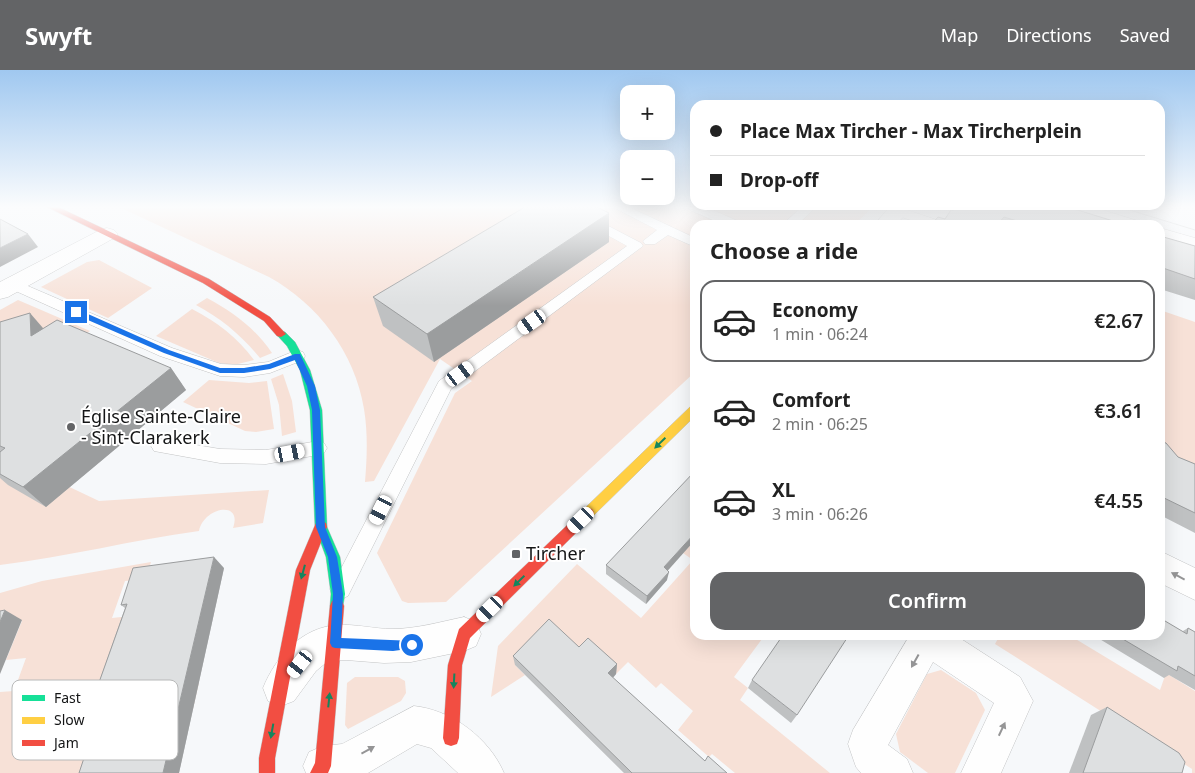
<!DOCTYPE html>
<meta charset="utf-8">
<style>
body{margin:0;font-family:"Noto Sans",sans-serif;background:#f6f6f6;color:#222;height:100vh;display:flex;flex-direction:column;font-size:19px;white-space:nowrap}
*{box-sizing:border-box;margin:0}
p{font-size:16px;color:#767676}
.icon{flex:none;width:28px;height:28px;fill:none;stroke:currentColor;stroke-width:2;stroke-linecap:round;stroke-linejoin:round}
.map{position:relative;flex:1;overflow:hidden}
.details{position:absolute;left:690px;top:150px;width:475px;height:420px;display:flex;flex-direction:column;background:#fff;border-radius:15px;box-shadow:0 5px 20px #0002}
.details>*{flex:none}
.hud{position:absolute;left:690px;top:30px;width:475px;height:110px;border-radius:15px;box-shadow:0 5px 20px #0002;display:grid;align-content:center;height:110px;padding:0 20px;background:#fff}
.fabs{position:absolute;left:620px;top:15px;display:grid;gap:10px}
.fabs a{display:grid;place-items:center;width:55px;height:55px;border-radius:10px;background:#fff;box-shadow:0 5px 20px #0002;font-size:25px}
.end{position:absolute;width:22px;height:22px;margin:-11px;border:6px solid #1a73e8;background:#fff;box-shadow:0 0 0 2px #fff}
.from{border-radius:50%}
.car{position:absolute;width:15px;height:30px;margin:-15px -8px;border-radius:6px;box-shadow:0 0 4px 1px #0007;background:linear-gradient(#fff 24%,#345 0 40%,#fff 0 76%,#345 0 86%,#fff 0)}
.hud b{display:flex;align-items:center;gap:18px;height:48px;font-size:19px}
.hud b+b{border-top:1px solid #e0e0e0}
.hud i{width:12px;height:12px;background:#222}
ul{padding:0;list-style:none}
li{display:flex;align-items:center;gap:15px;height:82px;margin:0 10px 8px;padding:0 10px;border:2px solid transparent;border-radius:15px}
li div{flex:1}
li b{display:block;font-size:19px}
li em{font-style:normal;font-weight:600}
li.on{border-color:#636466}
li>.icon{width:45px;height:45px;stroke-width:1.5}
h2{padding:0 20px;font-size:22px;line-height:60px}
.action{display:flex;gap:10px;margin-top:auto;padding:10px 20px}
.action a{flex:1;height:58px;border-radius:15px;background:#636466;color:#fff;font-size:20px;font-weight:600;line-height:58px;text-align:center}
header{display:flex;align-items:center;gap:30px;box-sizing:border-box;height:70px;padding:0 25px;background:#636466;color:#fff}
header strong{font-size:24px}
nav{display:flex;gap:28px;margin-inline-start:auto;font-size:18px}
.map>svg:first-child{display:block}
.green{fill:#f7e1d7}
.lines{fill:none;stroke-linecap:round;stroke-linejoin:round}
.lane-casing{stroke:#c3c4c5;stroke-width:1}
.street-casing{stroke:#c3c4c5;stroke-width:1}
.fast-casing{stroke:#c3c4c5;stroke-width:1}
.slow-casing{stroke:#c3c4c5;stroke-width:1}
.jam-casing{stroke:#c3c4c5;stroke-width:1}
.lane{fill:#fefefe;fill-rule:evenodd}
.street{fill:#fefefe;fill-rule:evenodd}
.fast{fill:#16e098;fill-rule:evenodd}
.slow{fill:#ffcf43;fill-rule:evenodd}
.jam{fill:#f24e42;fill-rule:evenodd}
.tram{stroke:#cccdcd;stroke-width:1}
.wall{fill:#bfc1c2}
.shaded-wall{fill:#9b9d9e}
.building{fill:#dee0e1;stroke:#9b9d9e}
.oneway{fill:#15855e}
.oneway2{fill:#959596}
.route{fill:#1a73e8}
.poi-dot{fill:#636466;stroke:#fff;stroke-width:2}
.labels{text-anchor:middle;stroke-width:4;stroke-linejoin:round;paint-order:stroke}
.poi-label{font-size:18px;fill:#141516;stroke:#fff;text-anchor:start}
.key{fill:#fff;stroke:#b8b9b9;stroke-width:1}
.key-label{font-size:14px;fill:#141516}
</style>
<header>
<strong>Swyft</strong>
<nav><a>Map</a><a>Directions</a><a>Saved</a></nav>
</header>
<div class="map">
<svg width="1195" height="703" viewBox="0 0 1195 703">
<rect width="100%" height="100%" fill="#f6f8fa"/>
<g class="green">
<path d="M 119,137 L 873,137 L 854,155 L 695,155 L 695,302 L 446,532 L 408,533 L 402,531 L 377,483 L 455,323 L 472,311 L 440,289 L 374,411 L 365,412 C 367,388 368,363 364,339 C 355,283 318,234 269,207 Z"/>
<polygon points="99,190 152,218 108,248 41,217 87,192"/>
<path d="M 207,228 C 233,242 255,258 272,283 L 260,288 C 241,265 222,249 196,235 Z"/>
<polygon points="18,230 90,261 0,324 0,240"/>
<path d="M 192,239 C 217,252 237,267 254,290 L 234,295 L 219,293 L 156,266 Z"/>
<polygon points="1160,240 1195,252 1195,414 1160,374"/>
<polygon points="283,304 292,331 296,362 282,366 279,335 271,309"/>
<polygon points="209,310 249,313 267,311 274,359 256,362 245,361 183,332"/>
<path d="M 0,384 L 99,431 L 269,420 L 263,453 L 233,458 C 243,430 204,437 199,461 C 132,470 67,487 0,495 Z"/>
<polygon points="695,470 695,565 765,565 734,607 748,618 740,630 830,703 735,703 712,684 709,687 678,660 693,641 661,613 656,618 628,592 616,604 588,578 515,595 525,605 491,627 498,576 577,494 641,548 693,490 683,483"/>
<polygon points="151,492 146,509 125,511 112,548 131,546 113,626 199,613 193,639 98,703 0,703 0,622 14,621 26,588 6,590 22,551 0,553 0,523 42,511"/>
<polygon points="1000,565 1069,565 1160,620 1166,603 1195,621 1195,703 1192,703 1192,699 995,574"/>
<polygon points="941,600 976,623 985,640 955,703 928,703 900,682 896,664 927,604"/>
<polygon points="355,607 398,607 405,611 406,623 401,631 348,659 345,655 347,613"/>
</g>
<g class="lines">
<defs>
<g id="lane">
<polygon points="556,137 572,137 641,173 643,176 451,319 348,526 341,529 334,526 330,519 334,512 439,311 627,176"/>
<polygon points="613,137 629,137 695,168 695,177 668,165 655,174 645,174 643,171 657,160"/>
<polygon points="689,137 706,137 740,152 742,155 724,155 690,140"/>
<polygon points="802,137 816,137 797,155 782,155"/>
<polygon points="898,137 943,152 945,155 925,155 893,144 892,141"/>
<polygon points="14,210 172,278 221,294 244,295 268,292 297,280 303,282 305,286 303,290 270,303 244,307 220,306 160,286 9,218 7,215 9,212"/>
<polygon points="160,369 220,379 266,380 318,371 324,373 327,378 324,383 318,385 266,394 220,393 154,381 151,376 154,371"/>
</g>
<g id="street">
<polygon points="890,137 912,137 896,155 874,155"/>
<polygon points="1062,137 1093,137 1138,151 1141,155 1109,155 1065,141"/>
<polygon points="107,158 114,160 118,164 114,168 8,227 0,229 0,212 100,160"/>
<polygon points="1160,158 1195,168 1195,181 1160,171"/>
<polygon points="1160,481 1195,498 1195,530 1160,513"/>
<path d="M 464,547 L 476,552 L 481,564 L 476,576 L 464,581 L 411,592 L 384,593 L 346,590 L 328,591 L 316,601 L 294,631 L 281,636 L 268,631 L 263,618 C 276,586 302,557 338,555 C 356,554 374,559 392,559 C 416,559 440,552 464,547 Z"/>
<polygon points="910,565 955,565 1020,607 1033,631 1001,703 961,703 994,633 933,592 888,675 907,689 913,703 861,703 856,697 848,674 853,660"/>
<path d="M 414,636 C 452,640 489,668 504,703 L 458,703 L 431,678 L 417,674 L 368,703 L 306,703 L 303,696 L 309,682 L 323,676 L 342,674 Z"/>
</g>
<polygon id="fast" points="281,261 285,262 295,272 310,300 322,340 327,457 340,487 345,524 342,541 337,543 332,541 330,536 331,524 326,487 315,457 310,340 300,300 287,276 276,264"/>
<polygon id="slow" points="695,335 695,346 592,447 588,448 584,447 582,443 584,439 691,336"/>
<g id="jam">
<polygon points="47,137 58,137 209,209 270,247 286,264 281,267 277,266 264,251 203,213"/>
<polygon points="588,438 592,439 594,443 592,447 470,568 462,595 459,668 457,674 451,676 445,674 443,668 448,595 459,559 584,439"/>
<polygon points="321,451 326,453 327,457 310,500 275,688 275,703 259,703 259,688 296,500 316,453"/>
<polygon points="337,529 342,531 344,536 331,696 328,703 310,703 315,693 330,536 332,531"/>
</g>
</defs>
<use href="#lane" class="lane-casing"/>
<use href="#street" class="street-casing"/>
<use href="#fast" class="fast-casing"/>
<use href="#slow" class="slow-casing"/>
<use href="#jam" class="jam-casing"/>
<use href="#lane" class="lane"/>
<use href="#street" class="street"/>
<use href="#fast" class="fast"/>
<use href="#slow" class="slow"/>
<use href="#jam" class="jam"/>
<polyline class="tram" points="1120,137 1195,160"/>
</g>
<g class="wall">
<polygon points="953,137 1068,137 1126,155 931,155 945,149"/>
<polygon points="609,143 609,172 434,292 383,256 373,227"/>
<polygon points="1160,166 1195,176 1195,230 1160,219"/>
<polygon points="0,252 43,259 171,298 186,320 46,437 8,415 0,408"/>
<polygon points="1160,371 1178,387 1195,394 1195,463 1160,445"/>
<polygon points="695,470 667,500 667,510 646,534 606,504 606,495"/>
<polygon points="224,498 179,703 79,703 106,623 97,618 125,538 121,535"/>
<polygon points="1188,558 1195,562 1195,620 1169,605 1164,608 1093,565 1160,565 1183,561"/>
<polygon points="513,586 617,594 616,604 613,608 705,691 727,703 624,703 515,595"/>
<polygon points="752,610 797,645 791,653 748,618"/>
<polygon points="1107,637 1182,703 1069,703 1091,645"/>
</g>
<g class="shaded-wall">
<polygon points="609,143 609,172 434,292 427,264"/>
<polygon points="28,164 38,177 0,197 0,178"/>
<polygon points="30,243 49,265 31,266"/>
<polygon points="171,298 186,320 46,437 23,417"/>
<polygon points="695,463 695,470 663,506 664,497"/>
<polygon points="214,487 224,498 179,703 163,703"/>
<polygon points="669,502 667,510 646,534 647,526"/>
<polygon points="5,540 22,550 0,604 0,552"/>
<polygon points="617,594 616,604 608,613 608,603"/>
</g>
<g class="building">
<polygon points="525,137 597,137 609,143 427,264 373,227"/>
<polygon points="954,137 1068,137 1126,155 1030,155 1004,147 997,155 931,155 938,147 945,149 951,140 954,140"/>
<polygon points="0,149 28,164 0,178"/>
<polygon points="1160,166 1195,176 1195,209 1160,197"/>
<polygon points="30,243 31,266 57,250 171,298 23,417 0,404 0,382 5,378 0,376 0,252"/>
<polygon points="1160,371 1166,373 1178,387 1195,394 1195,443 1160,426"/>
<polygon points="695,401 695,463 664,497 669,502 647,526 606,495"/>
<polygon points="214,487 163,703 79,703 108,616 97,618 127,534 121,535 133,498"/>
<polygon points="5,540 0,552 0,541"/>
<polygon points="1160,548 1187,564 1188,558 1195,562 1195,606 1178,596 1177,601 1116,565 1160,565"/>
<polygon points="549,549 579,577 588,568 617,594 608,603 705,691 708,686 727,703 632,703 513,586"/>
<polygon points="783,565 849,565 797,645 752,610"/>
<polygon points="1107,637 1179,683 1185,692 1182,703 1083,703"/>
</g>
<defs><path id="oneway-solid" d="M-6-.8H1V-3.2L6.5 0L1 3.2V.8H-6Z" transform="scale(1.25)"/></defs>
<g class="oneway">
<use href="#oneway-solid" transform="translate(660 373) rotate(136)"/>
<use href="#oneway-solid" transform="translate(303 502) rotate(105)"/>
<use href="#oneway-solid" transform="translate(519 511) rotate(136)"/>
<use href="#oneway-solid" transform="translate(454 611) rotate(93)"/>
<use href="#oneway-solid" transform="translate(329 630) rotate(-84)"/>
<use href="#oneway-solid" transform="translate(272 661) rotate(100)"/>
</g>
<g class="oneway2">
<use href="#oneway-solid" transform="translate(1178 506) rotate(-152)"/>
<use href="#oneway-solid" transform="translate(915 591) rotate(119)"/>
<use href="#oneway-solid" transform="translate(1002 659) rotate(-65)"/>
<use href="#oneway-solid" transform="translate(368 680) rotate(-29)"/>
</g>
<linearGradient id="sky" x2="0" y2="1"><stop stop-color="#a0c8f0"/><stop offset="0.58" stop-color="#fbfcfd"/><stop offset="1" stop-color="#fbfcfd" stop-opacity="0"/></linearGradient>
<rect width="1195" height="236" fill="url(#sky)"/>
<polygon class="route" points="74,240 79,240 169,280 220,298 244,298 269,294 295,284 300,284 315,316 320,340 325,457 337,487 343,524 341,568 415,571 417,575 415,578 393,581 335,578 332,577 330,573 333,524 328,487 316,457 312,340 307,316 295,290 270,299 244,303 220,303 164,283 74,244"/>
<g class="poi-dot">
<circle cx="71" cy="357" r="5"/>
<rect x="511" y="479" width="10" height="10" rx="2.5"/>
</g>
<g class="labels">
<g class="poi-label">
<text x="81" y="353">Église Sainte-Claire<tspan x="81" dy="21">- Sint-Clarakerk</tspan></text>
<text x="526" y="490">Tircher</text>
</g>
</g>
<rect x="12" y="610" width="166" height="80" rx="8" class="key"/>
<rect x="22" y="625" width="23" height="6" fill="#16e098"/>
<rect x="22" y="647" width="23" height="7" fill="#ffcf43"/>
<rect x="22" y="670" width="23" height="6" fill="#f24e42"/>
<g class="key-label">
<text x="54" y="633">Fast</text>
<text x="54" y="655">Slow</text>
<text x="54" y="678">Jam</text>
</g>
</svg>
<div class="fabs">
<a>+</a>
<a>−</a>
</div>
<i class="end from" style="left:412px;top:575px"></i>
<i class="end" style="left:76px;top:242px"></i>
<i class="car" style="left:532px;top:252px;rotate:235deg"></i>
<i class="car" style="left:460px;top:304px;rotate:54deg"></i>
<i class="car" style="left:290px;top:383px;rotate:79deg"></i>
<i class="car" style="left:381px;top:440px;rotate:207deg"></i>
<i class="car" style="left:581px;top:450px;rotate:226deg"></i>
<i class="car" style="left:490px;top:539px;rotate:226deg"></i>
<i class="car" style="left:300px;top:594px;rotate:219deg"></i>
<div class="hud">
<b><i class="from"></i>Place Max Tircher - Max Tircherplein</b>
<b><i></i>Drop-off</b>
</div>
<section class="details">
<h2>Choose a ride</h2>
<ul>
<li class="on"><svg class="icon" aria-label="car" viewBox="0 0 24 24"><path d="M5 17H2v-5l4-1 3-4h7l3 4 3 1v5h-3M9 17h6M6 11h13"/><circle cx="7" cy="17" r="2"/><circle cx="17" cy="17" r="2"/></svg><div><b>Economy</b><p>1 min · 06:24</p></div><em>€2.67</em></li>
<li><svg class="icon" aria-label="car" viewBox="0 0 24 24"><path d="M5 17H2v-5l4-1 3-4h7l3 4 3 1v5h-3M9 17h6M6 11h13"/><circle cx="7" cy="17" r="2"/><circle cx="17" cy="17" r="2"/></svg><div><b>Comfort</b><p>2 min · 06:25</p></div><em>€3.61</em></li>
<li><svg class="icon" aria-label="car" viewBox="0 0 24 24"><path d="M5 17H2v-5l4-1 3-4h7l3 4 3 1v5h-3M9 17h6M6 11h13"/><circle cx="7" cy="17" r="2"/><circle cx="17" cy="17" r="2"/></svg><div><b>XL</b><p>3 min · 06:26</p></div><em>€4.55</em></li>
</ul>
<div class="action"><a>Confirm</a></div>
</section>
</div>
